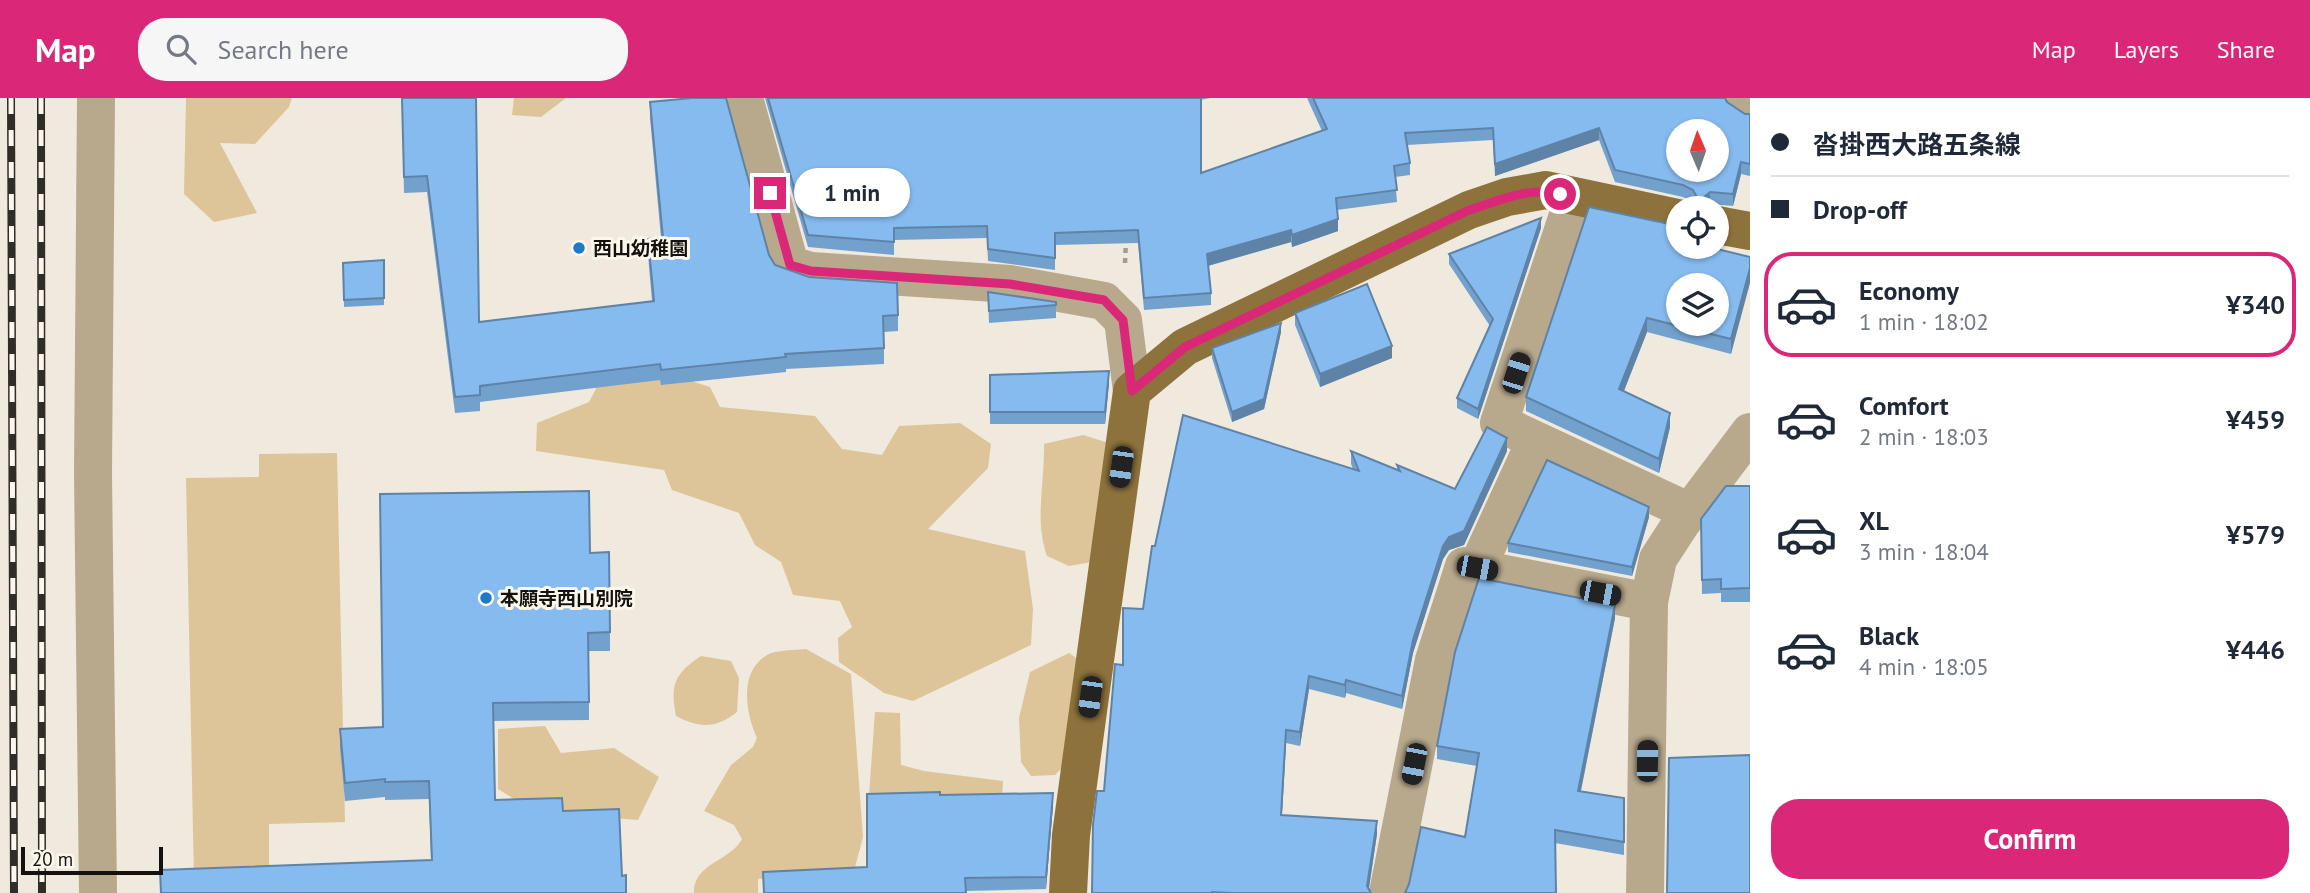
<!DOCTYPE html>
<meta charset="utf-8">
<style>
body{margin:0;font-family:"PT Sans","Noto Sans JP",sans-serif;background:#f6f6f7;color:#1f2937;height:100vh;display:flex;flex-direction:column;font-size:26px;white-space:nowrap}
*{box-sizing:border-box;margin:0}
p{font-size:23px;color:#747a83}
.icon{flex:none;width:38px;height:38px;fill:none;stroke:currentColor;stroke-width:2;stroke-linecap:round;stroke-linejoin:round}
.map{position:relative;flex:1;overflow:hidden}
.details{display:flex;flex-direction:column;background:#fff;width:560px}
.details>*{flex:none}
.hud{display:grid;align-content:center;height:154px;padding:0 21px;background:#fff}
.needle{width:46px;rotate:358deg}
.controls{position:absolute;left:1666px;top:21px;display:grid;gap:14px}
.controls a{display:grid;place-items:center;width:63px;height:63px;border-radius:50%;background:#fff;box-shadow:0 2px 5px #0004;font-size:35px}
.scale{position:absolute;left:21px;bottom:18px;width:142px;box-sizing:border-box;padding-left:7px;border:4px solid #14120e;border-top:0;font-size:19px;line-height:24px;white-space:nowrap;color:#14120e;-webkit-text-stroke:5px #fdf7eb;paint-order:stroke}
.end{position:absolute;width:32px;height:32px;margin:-16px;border:9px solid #db2777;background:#fff;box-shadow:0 0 0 4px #fff}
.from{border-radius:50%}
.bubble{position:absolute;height:49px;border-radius:24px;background:#fff;box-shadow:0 2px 5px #0004;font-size:23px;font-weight:700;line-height:49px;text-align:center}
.car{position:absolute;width:21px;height:42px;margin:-21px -10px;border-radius:9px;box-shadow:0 0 5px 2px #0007;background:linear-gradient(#222 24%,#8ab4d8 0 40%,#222 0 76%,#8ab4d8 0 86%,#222 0)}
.hud b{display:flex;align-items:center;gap:24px;height:66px;font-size:26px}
.hud b+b{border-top:2px solid #e0e1e3}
.hud i{width:18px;height:18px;background:#1f2937}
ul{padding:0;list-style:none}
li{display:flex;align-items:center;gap:21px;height:105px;margin:0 14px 10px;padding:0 7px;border:4px solid transparent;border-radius:28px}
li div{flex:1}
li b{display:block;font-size:26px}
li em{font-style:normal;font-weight:700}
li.selected{border-color:#db2777}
li>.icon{width:63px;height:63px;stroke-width:1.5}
.action{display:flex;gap:14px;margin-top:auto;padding:14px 21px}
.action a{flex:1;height:80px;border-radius:28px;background:#db2777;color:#fff;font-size:28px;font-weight:700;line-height:80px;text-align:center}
header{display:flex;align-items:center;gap:42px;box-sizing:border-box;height:98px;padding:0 35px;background:#db2777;color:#fff}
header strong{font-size:33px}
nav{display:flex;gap:38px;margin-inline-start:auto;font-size:24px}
.search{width:490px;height:63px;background:#f6f6f7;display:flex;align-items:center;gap:18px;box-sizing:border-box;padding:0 24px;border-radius:28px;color:#747a83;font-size:26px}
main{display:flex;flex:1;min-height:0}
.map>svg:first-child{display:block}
.green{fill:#ddc599}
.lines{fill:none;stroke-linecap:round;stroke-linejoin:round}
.path{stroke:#a29d93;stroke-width:4.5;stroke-dasharray:5 5;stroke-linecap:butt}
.minor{stroke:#b8a98d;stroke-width:38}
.major{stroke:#8d723c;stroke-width:38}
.rail-casing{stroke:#302d28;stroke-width:8}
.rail{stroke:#fdf7eb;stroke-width:5;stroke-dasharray:16;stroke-linecap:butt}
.wall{fill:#73a1ce}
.shaded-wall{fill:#5e83a7}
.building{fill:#86bbef;stroke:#5e83a7;stroke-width:2;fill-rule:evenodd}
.route{stroke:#db2777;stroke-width:9}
.poi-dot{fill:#1c7bc7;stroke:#fdf7eb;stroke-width:2.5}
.labels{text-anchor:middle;stroke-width:6;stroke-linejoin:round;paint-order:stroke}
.poi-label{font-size:19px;font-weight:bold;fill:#14120e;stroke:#fdf7eb;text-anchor:start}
</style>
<header>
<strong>Map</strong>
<div class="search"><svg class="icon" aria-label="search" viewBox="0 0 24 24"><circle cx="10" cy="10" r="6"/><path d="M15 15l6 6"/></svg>Search here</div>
<nav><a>Map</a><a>Layers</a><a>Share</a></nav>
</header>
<main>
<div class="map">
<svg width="1750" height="795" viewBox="0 0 1750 795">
<rect width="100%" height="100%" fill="#f0e9dd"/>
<g class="green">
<polygon points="186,0 292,0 289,9 255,46 220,45 257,115 214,124 184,96"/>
<polygon points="514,0 566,0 541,19 512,17"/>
<polygon points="647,269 710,289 720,309 815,318 842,351 882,357 899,328 960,325 991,346 988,370 928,431 1025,453 1033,511 1031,547 913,603 884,595 839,564 838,540 852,529 840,503 793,497 781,464 755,447 739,415 672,392 664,372 536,353 537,325 589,304 607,270"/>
<path d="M 1083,337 L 1112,346 L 1098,463 L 1069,468 L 1047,458 C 1034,421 1045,385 1044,346 Z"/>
<polygon points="337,355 345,724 269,726 269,782 194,784 186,380 259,379 259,356"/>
<path d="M 806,551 L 851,576 L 863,739 L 849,792 L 819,776 L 758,781 L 758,795 L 694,795 C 693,765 731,763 742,741 L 734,727 L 704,713 L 731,667 L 753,649 L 757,640 C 746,616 738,574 767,557 C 776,552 795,552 806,551 Z"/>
<polygon points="1069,555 1079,562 1077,655 1055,677 1031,678 1021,664 1019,620 1030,574"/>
<path d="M 701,558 L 731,563 L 739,580 L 737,614 C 716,631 698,630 676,618 C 670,587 674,576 701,558 Z"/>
<polygon points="875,614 900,615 901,667 924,673 1003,683 1002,702 869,697"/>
<polygon points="545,628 561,655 614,650 659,679 638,722 535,714 498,691 498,631"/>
</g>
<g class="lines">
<polyline class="path" points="1125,165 1126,142"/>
<g class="minor">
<polyline points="96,0 93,375 98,795"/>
<polyline points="744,0 790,167 811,173 1010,186 1104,203 1123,222 1132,293"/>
<polyline points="1742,0 1750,7"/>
<polyline points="1574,99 1499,325 1690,414"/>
<polyline points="1477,470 1535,344"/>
<polyline points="1388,795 1434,562 1464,468 1649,504"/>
<polyline points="1645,795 1649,504 1658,461 1682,424 1750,334"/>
</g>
<g class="major">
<polyline points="1717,127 1750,133"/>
<polyline points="1068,795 1071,737 1132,293 1185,249 1469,112 1507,99 1546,92 1678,120"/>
</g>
<defs>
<g id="rail">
<polyline points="11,0 14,795"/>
<polyline points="41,0 42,795"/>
</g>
</defs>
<use href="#rail" class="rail-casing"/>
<use href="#rail" class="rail"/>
</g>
<g class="wall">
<polygon points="402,0 479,224 652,203 648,157 648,141 661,140 650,20 650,4 769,157 775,167 898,217 898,233 884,234 884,266 786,271 786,274 661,287 660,282 480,304 480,313 455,315 427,94 404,95"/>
<polygon points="765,0 1210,0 1201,2 1201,75 1322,33 1307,0 1725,0 1727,4 1745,16 1750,16 1750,78 1741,76 1733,108 1710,106 1705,110 1696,110 1693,104 1683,99 1615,84 1599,42 1495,78 1493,42 1407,47 1410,65 1410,77 1395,79 1397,104 1337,112 1338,133 1292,149 1291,144 1208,168 1211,195 1211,207 1144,212 1138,145 1055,147 1055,172 988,163 987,140 894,142 894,157 808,149"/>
<polygon points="1541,130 1478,321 1457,310 1457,300 1490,228 1449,166 1449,156"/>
<polygon points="1721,150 1721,152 1750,159 1731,256 1647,234 1624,293 1670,329 1659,375 1526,313 1526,299"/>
<polygon points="384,162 384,207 344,209 343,165"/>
<polygon points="988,194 1056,204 1056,220 989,225"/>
<polygon points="1295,215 1392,260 1320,289 1295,227"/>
<polygon points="1281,234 1264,311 1232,324 1212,260 1212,250"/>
<polygon points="990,277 1109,285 1105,326 990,326"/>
<polygon points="1351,353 1397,372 1397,367 1455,391 1507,353 1464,447 1449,452 1443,461 1413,555 1402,611 1346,595 1345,600 1309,591 1300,648 1286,645 1282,717 1377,736 1369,791 1371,795 1092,795 1104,693 1123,567 1143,511 1155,448 1353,371 1351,366"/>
<polygon points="1750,388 1750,504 1721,504 1721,495 1702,496 1701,421"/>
<polygon points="1649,419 1632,478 1508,454 1508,445"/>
<polygon points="590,455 610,534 610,553 589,553 589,622 493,623 431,762 429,701 385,702 385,699 345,703 340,650 340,631 383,629"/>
<polygon points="1615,520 1581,693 1624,700 1624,757 1555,745 1465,739 1477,668 1437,661 1437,648"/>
<polygon points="940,697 1053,707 1046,791 966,793 966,795 763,795 763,774 867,769"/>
</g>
<g class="shaded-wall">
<polygon points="1599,30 1599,42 1495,78 1495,66"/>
<polygon points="1741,64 1741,76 1733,108 1733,96"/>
<polygon points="1710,94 1710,106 1705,110 1699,110 1699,103"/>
<polygon points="1541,120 1541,130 1478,321 1478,311"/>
<polygon points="1338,121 1338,133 1292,149 1292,137"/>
<polygon points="1291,132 1291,144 1207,168 1207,156"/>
<polygon points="1721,136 1721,150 1717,165 1717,151"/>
<polygon points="1750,170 1750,185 1731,256 1731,241"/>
<polygon points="1647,220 1647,234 1619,305 1619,291"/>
<polygon points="1281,225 1281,234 1264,311 1232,324 1232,314"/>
<polygon points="1392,248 1392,260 1320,289 1320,276"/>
<polygon points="1109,273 1109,285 1105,326 1105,314"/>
<polygon points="1670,315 1670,329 1659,375 1659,361"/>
<polygon points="1507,340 1507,353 1464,447 1449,452 1443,461 1413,555 1402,611 1402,598 1413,542 1443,448"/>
<polygon points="1649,409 1649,419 1632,478 1632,469"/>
<polygon points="1615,507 1615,520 1578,706 1578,693"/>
<polygon points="1309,578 1309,591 1300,648 1300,634"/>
<polygon points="1346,582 1346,595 1345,600 1345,587"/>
<polygon points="1286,632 1286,645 1281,730 1281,717"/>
<polygon points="1053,695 1053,707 1046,791 1046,779"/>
<polygon points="1377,723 1377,736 1368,795 1367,788"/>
</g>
<g class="building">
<polygon points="402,0 476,0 479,224 654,203 648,141 663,140 650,4 692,0 726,0 769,157 775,167 809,179 897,185 898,217 883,218 884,250 785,256 786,259 661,272 660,266 480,288 480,297 455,299 427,78 404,79"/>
<path d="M 768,0 L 1201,0 L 1201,75 L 1327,31 L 1313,0 L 1725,0 L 1727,4 L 1745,16 L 1750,16 L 1750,66 L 1741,64 L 1733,96 L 1710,94 L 1699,103 L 1693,92 L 1683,87 L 1615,72 L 1599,30 L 1495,66 L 1493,30 L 1405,35 L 1410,65 L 1394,68 L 1397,92 L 1336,100 L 1338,121 L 1292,137 L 1291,132 L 1207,156 L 1211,195 L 1144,200 L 1138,132 L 1055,135 L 1055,160 L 988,151 L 987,128 L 894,130 L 894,144 L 808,137 ZM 1678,33 L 1717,33 L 1717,72 L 1678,72 Z"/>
<path d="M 1589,109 L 1674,127 L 1678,127 L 1678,149 L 1717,149 L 1717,134 L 1721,136 L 1717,151 L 1750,159 L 1750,170 L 1731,241 L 1647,220 L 1619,291 L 1670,315 L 1659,361 L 1526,299 ZM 1678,187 L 1717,187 L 1717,226 L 1678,226 Z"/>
<polygon points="1541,120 1478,311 1457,300 1493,221 1449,156"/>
<polygon points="384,162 384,200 344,202 343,165"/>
<polygon points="1367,186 1392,248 1320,276 1295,215"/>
<polygon points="988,194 1056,204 1056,207 989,213"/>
<polygon points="1281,225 1264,301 1232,314 1212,250"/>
<polygon points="1109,273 1105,314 990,314 990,277"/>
<polygon points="1183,317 1359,373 1351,353 1400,373 1397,367 1455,391 1487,329 1507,340 1464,433 1449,439 1443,448 1413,542 1402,598 1346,582 1345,587 1309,578 1300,634 1286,632 1281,717 1377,723 1367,788 1371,795 1231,795 1212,794 1212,795 1092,795 1093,726 1097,693 1104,693 1115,566 1123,567 1123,510 1143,511 1152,448 1155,448"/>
<polygon points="1547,362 1649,409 1632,469 1508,445"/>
<polygon points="1726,388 1750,388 1750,490 1721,491 1721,481 1702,482 1701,421"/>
<polygon points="589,393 590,455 609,454 610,534 588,535 589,604 493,605 495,702 562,700 563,713 619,711 622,778 626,777 626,795 161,795 160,772 432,762 429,683 385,684 385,681 345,685 340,631 383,629 380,396"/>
<polygon points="1479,480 1615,507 1578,693 1624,700 1624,744 1555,732 1556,795 1405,795 1409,786 1421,729 1465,739 1479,655 1437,648 1455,554"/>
<polygon points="1750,657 1750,795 1667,795 1669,660"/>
<polygon points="940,694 940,697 1053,695 1046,779 965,780 966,795 764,795 763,774 867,769 867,696"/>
</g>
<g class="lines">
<path class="route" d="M 770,95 L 790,167 L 811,173 L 1010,186 L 1104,202 L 1123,222 L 1132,293 L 1185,249 L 1469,112 C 1498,103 1530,88 1560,96"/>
</g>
<g class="poi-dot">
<circle cx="579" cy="150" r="7"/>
<circle cx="486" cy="500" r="7"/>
</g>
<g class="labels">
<g class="poi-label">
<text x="593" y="157">西山幼稚園</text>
<text x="500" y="507">本願寺西山別院</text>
</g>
</g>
</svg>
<div class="controls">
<a><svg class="needle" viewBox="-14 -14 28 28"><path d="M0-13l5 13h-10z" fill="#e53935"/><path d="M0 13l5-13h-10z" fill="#747a83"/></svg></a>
<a><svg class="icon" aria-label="locate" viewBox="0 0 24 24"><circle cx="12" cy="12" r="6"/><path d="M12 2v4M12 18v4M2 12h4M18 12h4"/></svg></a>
<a><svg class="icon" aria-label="layers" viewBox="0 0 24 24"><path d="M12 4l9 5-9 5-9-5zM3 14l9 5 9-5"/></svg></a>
</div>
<div class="scale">20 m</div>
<i class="end from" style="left:1560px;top:96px"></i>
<i class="end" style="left:770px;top:95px"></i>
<div class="bubble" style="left:794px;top:70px;width:116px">1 min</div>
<i class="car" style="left:1516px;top:275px;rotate:18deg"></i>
<i class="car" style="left:1121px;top:369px;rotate:188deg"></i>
<i class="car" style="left:1477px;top:470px;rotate:101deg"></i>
<i class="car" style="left:1600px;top:495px;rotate:101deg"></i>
<i class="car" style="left:1090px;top:599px;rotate:188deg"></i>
<i class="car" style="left:1647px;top:663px;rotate:1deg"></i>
<i class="car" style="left:1414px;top:666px;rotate:191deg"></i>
</div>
<section class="details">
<div class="hud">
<b><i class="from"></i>沓掛西大路五条線</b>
<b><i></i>Drop-off</b>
</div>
<ul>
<li class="selected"><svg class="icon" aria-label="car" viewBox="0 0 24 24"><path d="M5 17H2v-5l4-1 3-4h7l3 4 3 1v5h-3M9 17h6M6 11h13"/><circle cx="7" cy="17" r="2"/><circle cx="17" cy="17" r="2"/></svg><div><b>Economy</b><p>1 min · 18:02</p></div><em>¥340</em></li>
<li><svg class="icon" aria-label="car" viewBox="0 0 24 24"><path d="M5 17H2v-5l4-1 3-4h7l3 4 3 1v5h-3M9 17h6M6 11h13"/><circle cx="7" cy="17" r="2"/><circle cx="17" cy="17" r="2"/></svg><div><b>Comfort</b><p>2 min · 18:03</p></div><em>¥459</em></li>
<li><svg class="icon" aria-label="car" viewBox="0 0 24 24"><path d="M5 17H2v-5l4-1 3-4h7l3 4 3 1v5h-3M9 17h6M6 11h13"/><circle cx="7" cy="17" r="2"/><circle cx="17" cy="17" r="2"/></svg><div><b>XL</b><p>3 min · 18:04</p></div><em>¥579</em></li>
<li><svg class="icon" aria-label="car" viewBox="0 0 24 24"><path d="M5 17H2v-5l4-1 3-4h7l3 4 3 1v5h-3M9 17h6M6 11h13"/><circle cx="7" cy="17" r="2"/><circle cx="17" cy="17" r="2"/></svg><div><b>Black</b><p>4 min · 18:05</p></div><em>¥446</em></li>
</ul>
<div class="action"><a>Confirm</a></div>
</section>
</main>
